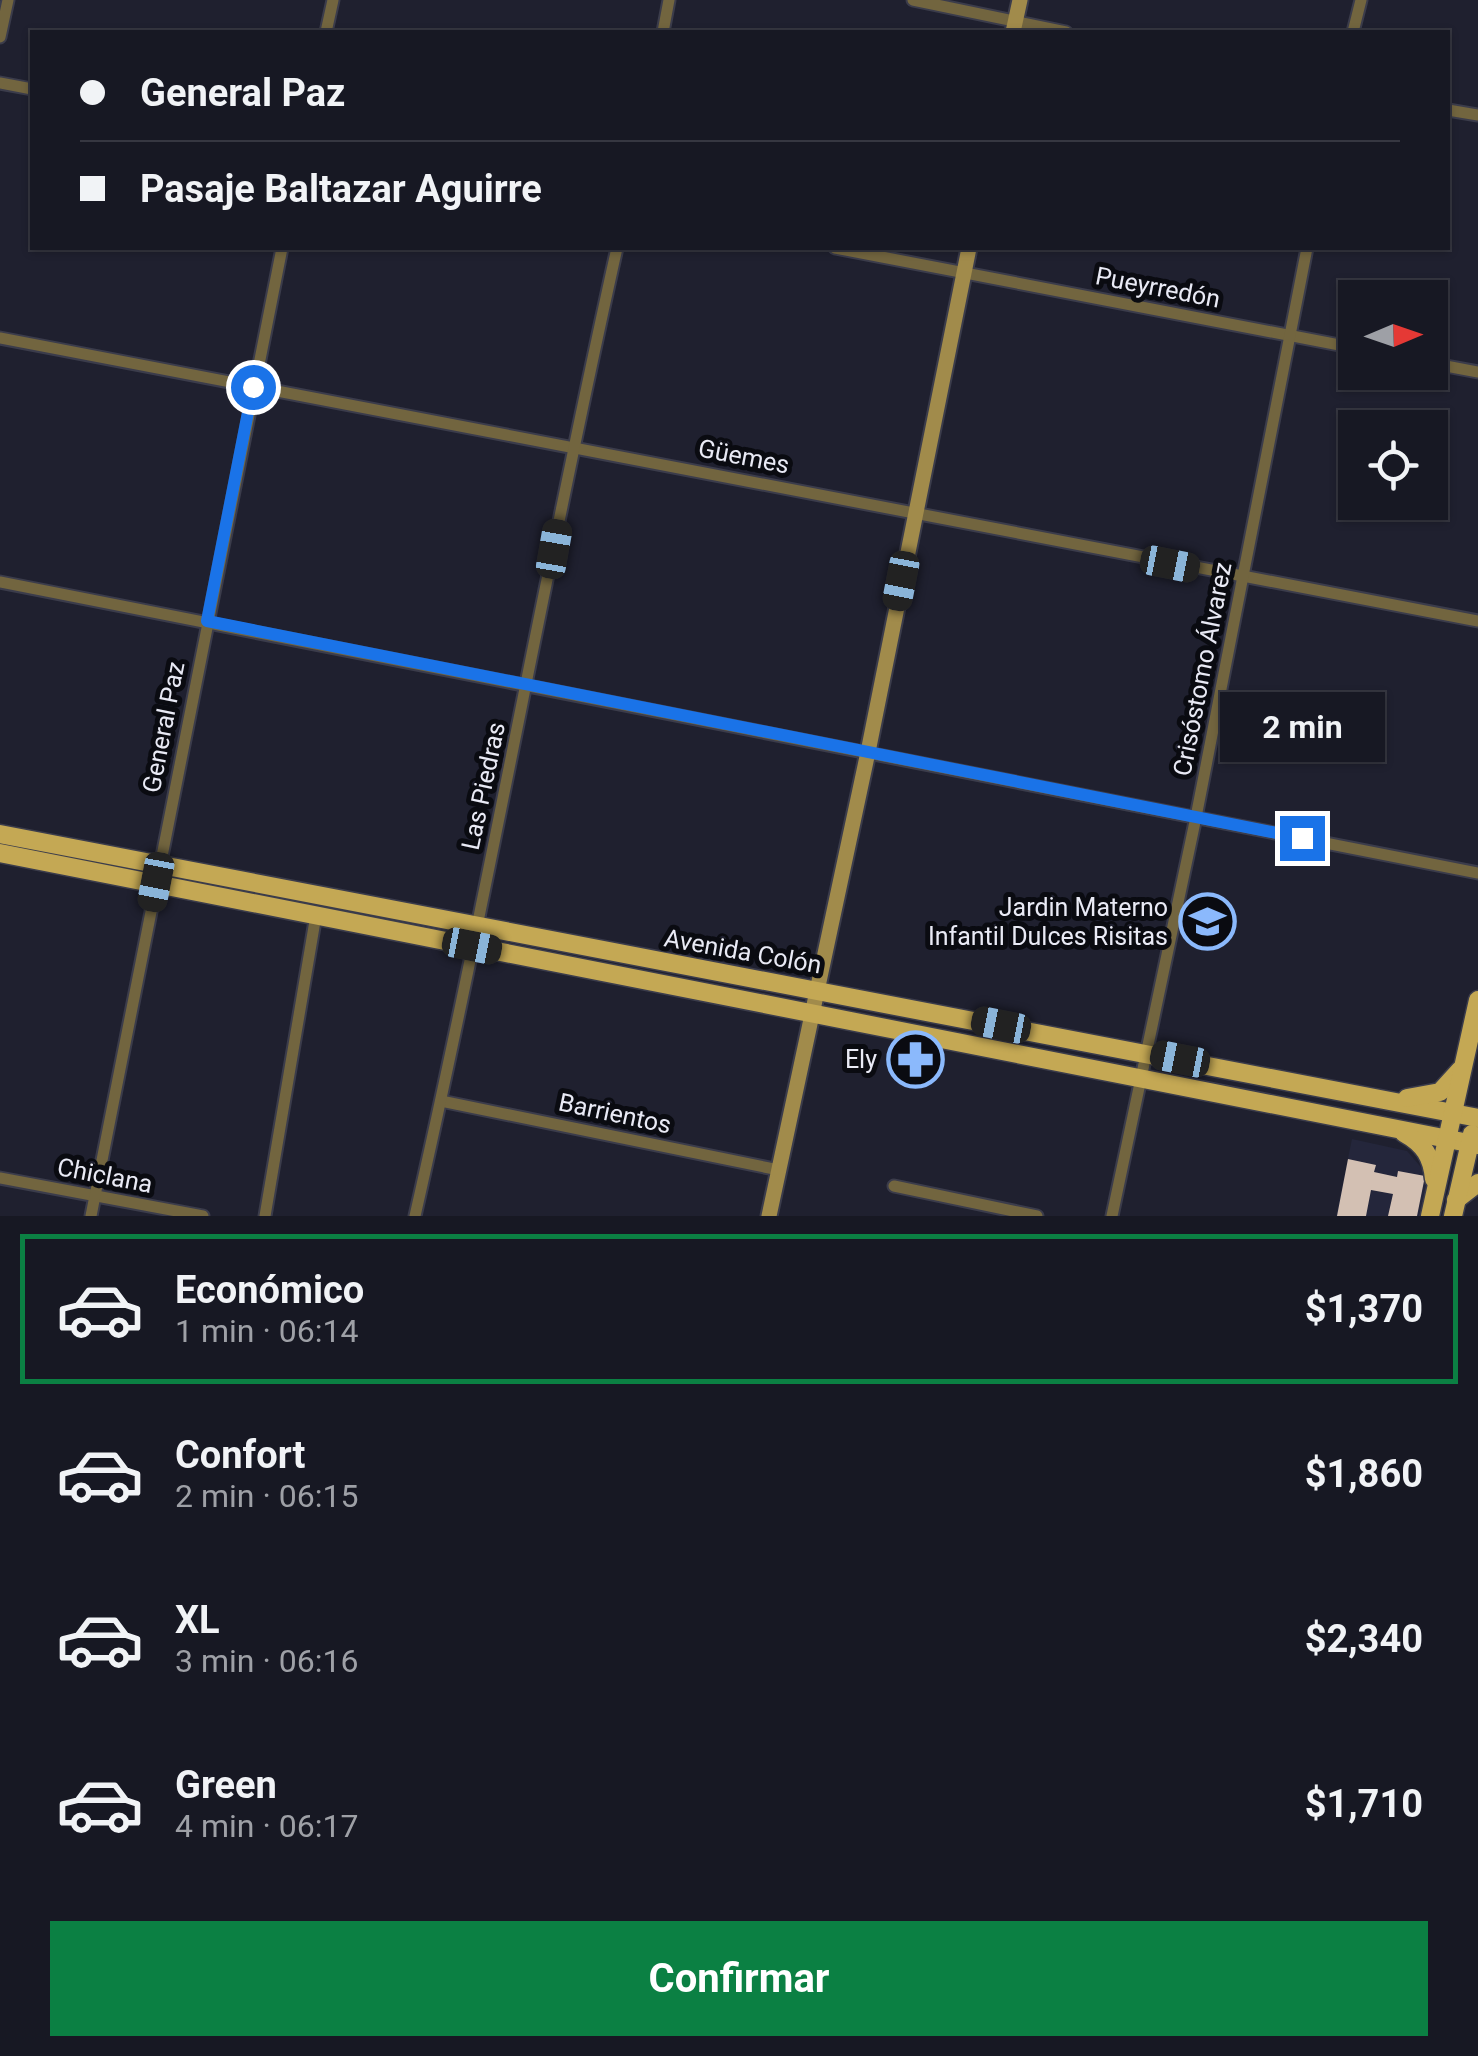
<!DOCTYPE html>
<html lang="es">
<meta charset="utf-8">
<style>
body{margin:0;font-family:Roboto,sans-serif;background:#20212b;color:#f1f3f6;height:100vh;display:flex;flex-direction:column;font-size:38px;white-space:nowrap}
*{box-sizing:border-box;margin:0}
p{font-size:32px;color:#9ea0a6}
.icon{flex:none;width:55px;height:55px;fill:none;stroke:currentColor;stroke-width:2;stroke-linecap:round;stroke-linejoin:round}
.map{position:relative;height:1216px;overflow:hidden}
.details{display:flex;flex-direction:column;background:#171823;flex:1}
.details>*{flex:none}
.guide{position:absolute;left:30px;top:30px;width:1420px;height:220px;border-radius:0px;box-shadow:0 2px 8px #0004,0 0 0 2px #363741;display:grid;align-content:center;height:220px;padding:0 50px;background:#171823}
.needle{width:65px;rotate:88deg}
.controls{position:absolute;left:1338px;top:280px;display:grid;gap:20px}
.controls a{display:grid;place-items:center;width:110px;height:110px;border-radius:0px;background:#171823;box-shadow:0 2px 8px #0004,0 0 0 2px #363741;font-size:50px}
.end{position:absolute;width:45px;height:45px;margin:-22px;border:12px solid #1a73e8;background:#fff;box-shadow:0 0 0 5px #fff}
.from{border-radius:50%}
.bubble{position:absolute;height:70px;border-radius:0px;background:#171823;box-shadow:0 2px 8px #0004,0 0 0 2px #363741;font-size:32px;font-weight:700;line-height:70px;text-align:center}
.car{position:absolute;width:30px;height:60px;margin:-30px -15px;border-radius:12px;box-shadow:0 0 8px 2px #0007;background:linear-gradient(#222 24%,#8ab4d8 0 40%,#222 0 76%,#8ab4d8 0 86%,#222 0)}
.guide b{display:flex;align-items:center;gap:35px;height:95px;font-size:38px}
.guide b+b{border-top:2px solid #363741}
.guide i{width:25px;height:25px;background:#f1f3f6}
ul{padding:18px 0 0;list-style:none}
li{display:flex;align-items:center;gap:30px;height:150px;margin:0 20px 15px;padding:0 30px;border:5px solid transparent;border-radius:0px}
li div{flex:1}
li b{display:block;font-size:38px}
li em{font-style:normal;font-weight:700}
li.selected{border-color:#0b8043}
li>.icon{width:90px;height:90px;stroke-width:1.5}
.action{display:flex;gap:20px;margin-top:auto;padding:20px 50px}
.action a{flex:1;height:115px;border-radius:0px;background:#0b8043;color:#fff;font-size:40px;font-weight:700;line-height:115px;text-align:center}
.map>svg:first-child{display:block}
.built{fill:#24263b}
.building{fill:#d3c0b3}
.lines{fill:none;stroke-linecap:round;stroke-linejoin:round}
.street-casing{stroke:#3b3c4b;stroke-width:15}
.secondary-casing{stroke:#3b3c4b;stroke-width:19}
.primary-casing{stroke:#3b3c4b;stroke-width:21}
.street{stroke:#72653f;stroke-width:11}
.secondary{stroke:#a18b4b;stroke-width:15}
.primary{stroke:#c4a854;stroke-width:18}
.route{stroke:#1a73e8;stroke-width:12}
.labels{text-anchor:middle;stroke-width:10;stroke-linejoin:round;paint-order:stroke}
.street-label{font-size:25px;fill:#e9eaf5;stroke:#0a0b11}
.poi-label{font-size:25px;fill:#e9eaf5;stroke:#0a0b11;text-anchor:end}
</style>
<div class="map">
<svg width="1478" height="1216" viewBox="0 0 1478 1216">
<rect width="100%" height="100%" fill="#1f202f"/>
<polygon class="built" points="1352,1139 1407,1151 1432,1180 1424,1216 1336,1216"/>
<polygon class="building" points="1348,1159 1376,1165 1374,1172 1397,1177 1398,1171 1425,1176 1417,1216 1388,1216 1393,1194 1371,1190 1366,1216 1337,1216"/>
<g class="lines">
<defs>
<g id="street">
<polyline points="913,0 1066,32"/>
<polyline points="326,32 333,0"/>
<polyline points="663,32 669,0"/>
<polyline points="1353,32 1361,0"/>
<polyline points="0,37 8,0"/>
<polyline points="0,83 32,89"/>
<polyline points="1448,110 1478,115"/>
<polyline points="835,248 1355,348"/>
<polyline points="0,338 1478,621"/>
<polyline points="1430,363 1478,372"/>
<polyline points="0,582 1478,873"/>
<polyline points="441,1101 779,1170"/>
<polyline points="0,1178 203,1216"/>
<polyline points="894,1186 1037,1216"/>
<polyline points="91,1216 282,248"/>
<polyline points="265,1216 316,915"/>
<path d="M 415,1216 C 488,894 545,569 617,248"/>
<polyline points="1112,1216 1196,817 1307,248"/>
</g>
<g id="secondary">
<polyline points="1013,32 1020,0"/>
<polyline points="769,1216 868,752 969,248"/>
</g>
<g id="primary">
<polyline points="0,834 1478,1118"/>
<polyline points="0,853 1478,1145"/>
<polyline points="1407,1098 1440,1092 1460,1070"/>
<path d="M 1404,1133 C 1424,1144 1432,1157 1434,1179"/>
<polyline points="1456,1200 1478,1183"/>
<polyline points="1430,1216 1478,1000"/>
<polyline points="1453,1216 1472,1134"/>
</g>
</defs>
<use href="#street" class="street-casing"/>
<use href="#secondary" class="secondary-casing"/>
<use href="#primary" class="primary-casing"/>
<use href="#street" class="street"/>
<use href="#secondary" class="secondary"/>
<use href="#primary" class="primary"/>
</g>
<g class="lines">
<polyline class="route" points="253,387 207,621 1302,838"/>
</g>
<defs>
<symbol id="school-ring" viewBox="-11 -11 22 22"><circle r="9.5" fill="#0a0b11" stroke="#8bb9fc" stroke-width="1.5"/><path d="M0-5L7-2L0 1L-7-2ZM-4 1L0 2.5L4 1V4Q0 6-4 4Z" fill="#8bb9fc"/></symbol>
<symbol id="pharmacy-ring" viewBox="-11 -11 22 22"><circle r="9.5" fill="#0a0b11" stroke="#8bb9fc" stroke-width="1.5"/><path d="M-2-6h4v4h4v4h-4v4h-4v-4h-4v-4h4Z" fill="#8bb9fc"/></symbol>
</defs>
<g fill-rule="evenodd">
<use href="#school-ring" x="1176" y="890" width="63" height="63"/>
<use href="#pharmacy-ring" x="884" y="1028" width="63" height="63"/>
</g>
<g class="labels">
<g class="street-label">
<text transform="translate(1158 287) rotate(11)" y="9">Pueyrredón</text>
<text transform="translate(744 456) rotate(11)" y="9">Güemes</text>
<text transform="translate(1202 669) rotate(-79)" y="9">Crisóstomo Álvarez</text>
<text transform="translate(163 727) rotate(-79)" y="9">General Paz</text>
<text transform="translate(483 786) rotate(-78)" y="9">Las Piedras</text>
<text transform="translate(743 951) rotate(10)" y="9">Avenida Colón</text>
<text transform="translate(615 1113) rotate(12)" y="9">Barrientos</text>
<text transform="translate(105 1175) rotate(11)" y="9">Chiclana</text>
</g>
<g class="poi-label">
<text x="1168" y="916">Jardin Materno<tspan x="1168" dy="29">Infantil Dulces Risitas</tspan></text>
<text x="877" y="1068">Ely</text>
</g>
</g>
</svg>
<div class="controls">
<a><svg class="needle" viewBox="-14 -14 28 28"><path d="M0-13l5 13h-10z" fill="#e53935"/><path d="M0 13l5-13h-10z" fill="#9ea0a6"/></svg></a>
<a><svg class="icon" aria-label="locate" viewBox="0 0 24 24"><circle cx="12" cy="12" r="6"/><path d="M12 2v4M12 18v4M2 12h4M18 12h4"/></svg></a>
</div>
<i class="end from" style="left:253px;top:387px"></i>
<i class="end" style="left:1302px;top:838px"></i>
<div class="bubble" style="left:1220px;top:692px;width:165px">2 min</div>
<i class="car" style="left:554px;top:549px;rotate:10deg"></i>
<i class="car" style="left:1170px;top:564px;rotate:101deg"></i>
<i class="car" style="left:901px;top:581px;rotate:191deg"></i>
<i class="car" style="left:156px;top:882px;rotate:191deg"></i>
<i class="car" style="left:472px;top:946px;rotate:101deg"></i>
<i class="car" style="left:1001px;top:1025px;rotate:281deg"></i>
<i class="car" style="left:1180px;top:1059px;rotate:281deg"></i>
<div class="guide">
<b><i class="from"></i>General Paz</b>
<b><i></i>Pasaje Baltazar Aguirre</b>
</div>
</div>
<section class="details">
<ul>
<li class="selected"><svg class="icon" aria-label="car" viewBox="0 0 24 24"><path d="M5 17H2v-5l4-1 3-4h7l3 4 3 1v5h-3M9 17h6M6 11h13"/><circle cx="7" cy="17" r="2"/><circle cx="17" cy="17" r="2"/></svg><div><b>Económico</b><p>1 min · 06:14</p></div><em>$1,370</em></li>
<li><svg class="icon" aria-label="car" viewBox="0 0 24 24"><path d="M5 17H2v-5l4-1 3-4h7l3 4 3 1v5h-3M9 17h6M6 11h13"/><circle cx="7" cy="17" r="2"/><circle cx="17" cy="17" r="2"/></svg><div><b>Confort</b><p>2 min · 06:15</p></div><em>$1,860</em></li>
<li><svg class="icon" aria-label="car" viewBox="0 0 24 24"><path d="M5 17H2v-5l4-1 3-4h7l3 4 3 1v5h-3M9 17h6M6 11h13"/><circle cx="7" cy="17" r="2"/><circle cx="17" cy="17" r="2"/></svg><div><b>XL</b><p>3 min · 06:16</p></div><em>$2,340</em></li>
<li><svg class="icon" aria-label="car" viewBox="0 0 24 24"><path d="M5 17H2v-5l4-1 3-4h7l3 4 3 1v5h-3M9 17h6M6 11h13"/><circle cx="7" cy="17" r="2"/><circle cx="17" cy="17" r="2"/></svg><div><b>Green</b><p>4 min · 06:17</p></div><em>$1,710</em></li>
</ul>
<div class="action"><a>Confirmar</a></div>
</section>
